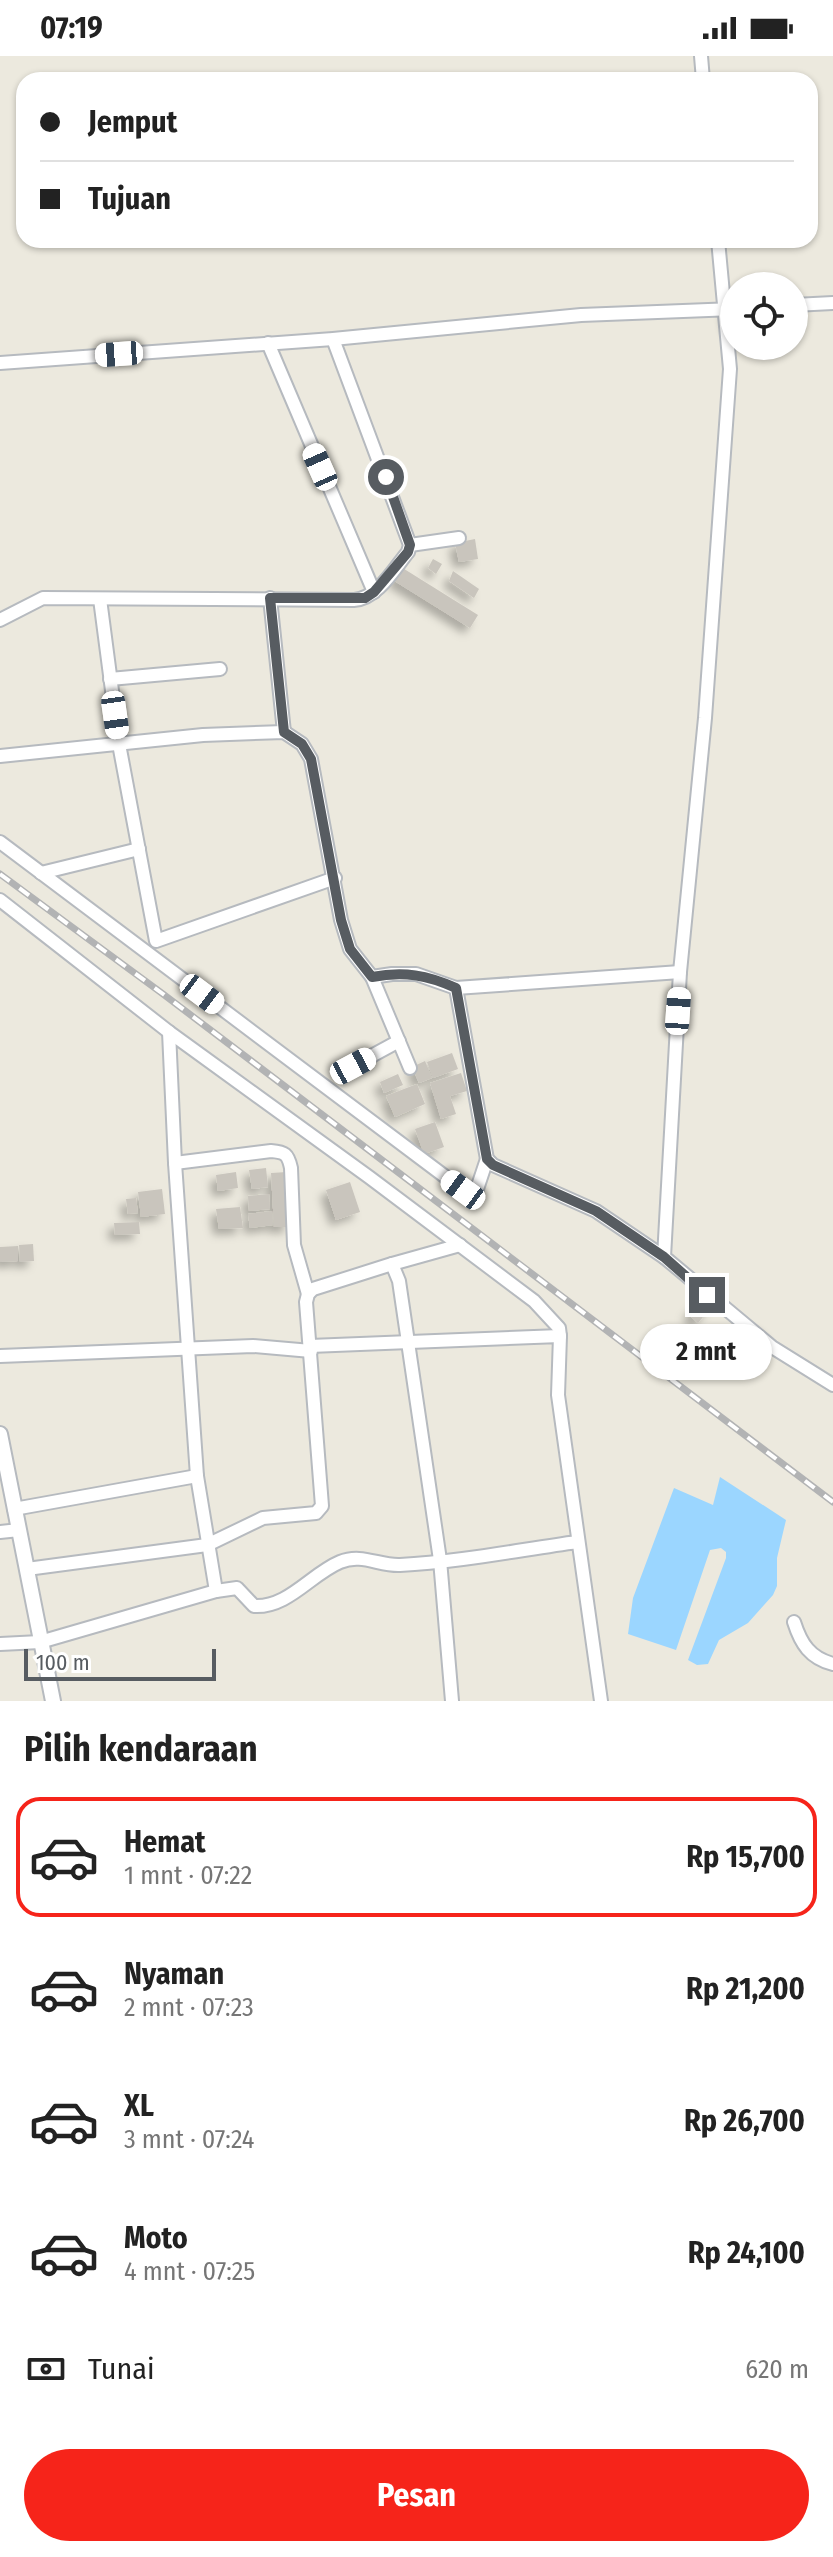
<!DOCTYPE html>
<html lang="id">
<meta charset="utf-8">
<style>
body{margin:0;font-family:"Fira Sans Condensed",sans-serif;background:#f2f2f2;color:#222;height:100vh;display:flex;flex-direction:column;font-size:30px;white-space:nowrap}
*{box-sizing:border-box;margin:0}
p{font-size:26px;color:#767676}
.icon{flex:none;width:44px;height:44px;fill:none;stroke:currentColor;stroke-width:2;stroke-linecap:round;stroke-linejoin:round}
.map{position:relative;height:1645px;overflow:hidden}
.side{display:flex;flex-direction:column;background:#fff;flex:1}
.side>*{flex:none}
.top-card{position:absolute;left:16px;top:16px;width:802px;height:176px;border-radius:24px;box-shadow:0 2px 6px #0004;display:grid;align-content:center;height:176px;padding:0 24px;background:#fff}
.controls{position:absolute;left:720px;top:216px;display:grid;gap:16px}
.controls a{display:grid;place-items:center;width:88px;height:88px;border-radius:50%;background:#fff;box-shadow:0 2px 6px #0004;font-size:40px}
.scale{position:absolute;left:24px;bottom:20px;width:192px;box-sizing:border-box;padding-left:8px;border:4px solid #575c61;border-top:0;font-size:22px;line-height:28px;white-space:nowrap;color:#575c61;-webkit-text-stroke:6px #fff;paint-order:stroke}
.end{position:absolute;width:36px;height:36px;margin:-18px;border:10px solid #575c61;background:#fff;box-shadow:0 0 0 4px #fff}
.from{border-radius:50%}
.bubble{position:absolute;height:56px;border-radius:28px;background:#fff;box-shadow:0 2px 6px #0004;font-size:26px;font-weight:700;line-height:56px;text-align:center}
.car{position:absolute;width:24px;height:48px;margin:-24px -12px;border-radius:10px;box-shadow:0 0 6px 2px #0007;background:linear-gradient(#fff 24%,#345 0 40%,#fff 0 76%,#345 0 86%,#fff 0)}
.top-card b{display:flex;align-items:center;gap:28px;height:76px;font-size:30px}
.top-card b+b{border-top:2px solid #e0e0e0}
.top-card i{width:20px;height:20px;background:#222}
ul{padding:0;list-style:none}
li{display:flex;align-items:center;gap:24px;height:120px;margin:0 16px 12px;padding:0 8px;border:4px solid transparent;border-radius:24px}
li div{flex:1}
li b{display:block;font-size:30px}
li em{font-style:normal;font-weight:700}
li.selected{border-color:#f6241a}
li>.icon{width:72px;height:72px;stroke-width:1.5}
h2{padding:0 24px;font-size:36px;line-height:96px}
.pay{display:flex;align-items:center;gap:20px;height:88px;padding:0 24px;font-size:30px}
.pay p{margin-inline-start:auto}
.action{display:flex;gap:16px;margin-top:auto;padding:16px 24px}
.action a{flex:1;height:92px;border-radius:48px;background:#f6241a;color:#fff;font-size:32px;font-weight:700;line-height:92px;text-align:center}
.status{display:flex;justify-content:space-between;align-items:center;height:56px;padding:0 40px;background:#fff;direction:ltr}
.status svg{height:22px;fill:currentColor}
.map>svg:first-child{display:block}
.water{fill:#9bd6ff}
.building{fill:#c9c5bd;filter:url(#shadow)}
.lines{fill:none;stroke-linecap:round;stroke-linejoin:round}
.minor-casing{stroke:#b6babf;stroke-width:16}
.tertiary-casing{stroke:#b6babf;stroke-width:18}
.minor{stroke:#fff;stroke-width:12}
.tertiary{stroke:#fff;stroke-width:14}
.rail-casing{stroke:#b2b3b4;stroke-width:7}
.rail{stroke:#fff;stroke-width:4;stroke-dasharray:12;stroke-linecap:butt}
.route{stroke:#575c61;stroke-width:10}
</style>
<div class="status"><b>07:19</b><svg viewBox="0 0 49 12"><path d="M0 12V9h3v3zM5 12V6h3v6zM10 12V3h3v9zM15 12V0h3v12zM26 1h20v11H26zM47 4h2v5h-2z"/></svg></div>
<div class="map">
<svg width="833" height="1645" viewBox="0 0 833 1645">
<defs>
<filter id="shadow"><feDropShadow dx="-6" dy="6" stdDeviation="4" flood-color="#0004"/></filter>
</defs>
<rect width="100%" height="100%" fill="#ece9de"/>
<polygon class="water" points="720,1421 786,1464 777,1502 777,1530 773,1539 748,1567 719,1584 708,1608 697,1609 688,1604 726,1502 726,1496 721,1492 710,1494 676,1594 628,1578 633,1542 674,1432 713,1449"/>
<g class="building">
<polygon points="475,483 478,503 459,506 455,487"/>
<polygon points="433,503 442,508 436,518 428,512"/>
<polygon points="401,511 478,559 470,572 393,524"/>
<polygon points="453,515 479,533 474,542 449,525"/>
<polygon points="452,997 458,1013 433,1022 427,1006"/>
<polygon points="425,1005 432,1022 419,1027 412,1011"/>
<polygon points="461,1017 467,1035 450,1040 456,1058 441,1063 430,1027"/>
<polygon points="398,1018 403,1029 384,1037 380,1026"/>
<polygon points="417,1028 425,1048 395,1061 386,1040"/>
<polygon points="435,1066 444,1091 424,1098 415,1073"/>
<polygon points="266,1112 268,1131 252,1133 249,1114"/>
<polygon points="236,1116 238,1132 218,1135 216,1119"/>
<polygon points="287,1116 290,1171 274,1171 271,1117"/>
<polygon points="350,1126 360,1156 336,1164 326,1134"/>
<polygon points="162,1133 165,1158 141,1161 138,1136"/>
<polygon points="269,1138 270,1153 249,1155 248,1140"/>
<polygon points="136,1142 138,1157 128,1158 126,1143"/>
<polygon points="240,1151 243,1172 219,1173 216,1153"/>
<polygon points="272,1155 273,1169 250,1172 248,1158"/>
<polygon points="139,1166 140,1178 115,1179 114,1167"/>
<polygon points="33,1188 34,1205 20,1206 19,1189"/>
<polygon points="18,1190 18,1205 0,1206 0,1191"/>
<polygon points="702,1242 712,1250 698,1267 688,1258"/>
</g>
<g class="lines">
<defs>
<g id="minor">
<polyline points="701,0 703,24"/>
<polyline points="718,184 730,313 705,662 680,916 664,1201 772,1291 833,1329"/>
<polyline points="794,249 833,247"/>
<polyline points="268,287 374,536"/>
<polyline points="0,307 333,283 581,259 734,253"/>
<polyline points="410,489 459,482"/>
<polyline points="270,542 284,676"/>
<polyline points="100,543 119,688 156,885 335,822"/>
<path d="M 0,564 L 43,542 L 354,544 C 377,543 394,513 408,496 L 410,489 L 333,283"/>
<polyline points="110,623 220,613"/>
<polyline points="0,700 203,679 284,676 302,688 311,703 341,864 350,893 372,921 392,918 416,918 456,932 680,916"/>
<polyline points="0,786 463,1134 470,1136 477,1133 487,1103"/>
<polyline points="41,817 139,793"/>
<polyline points="0,844 169,976 369,1121 534,1245 559,1272 560,1280"/>
<polyline points="372,921 410,1012"/>
<polyline points="456,932 487,1103 493,1109 596,1155 664,1201"/>
<polyline points="169,976 175,1107 197,1420 216,1535"/>
<polyline points="353,1010 399,985"/>
<path d="M 175,1107 L 271,1095 C 285,1096 288,1098 291,1112 L 294,1189 L 308,1238"/>
<polyline points="392,1208 460,1189"/>
<polyline points="310,1290 560,1280 558,1339 601,1645"/>
<polyline points="0,1300 253,1290 311,1295"/>
<polyline points="14,1453 197,1420"/>
<polyline points="0,1476 19,1474"/>
<polyline points="27,1513 207,1489 263,1462 316,1457 322,1450 306,1246 308,1238 313,1233 392,1208 399,1225 440,1504 452,1645"/>
<path d="M 794,1566 C 801,1588 810,1602 833,1608"/>
<path d="M 0,1588 L 40,1586 L 216,1535 L 237,1532 L 254,1550 C 288,1552 311,1518 340,1506 C 362,1497 379,1510 400,1509 C 459,1506 519,1494 577,1486"/>
</g>
<polyline id="tertiary" points="0,1378 53,1645"/>
</defs>
<use href="#minor" class="minor-casing"/>
<use href="#tertiary" class="tertiary-casing"/>
<use href="#minor" class="minor"/>
<use href="#tertiary" class="tertiary"/>
<defs>
<polyline id="rail" points="0,818 163,938 833,1446"/>
</defs>
<use href="#rail" class="rail-casing"/>
<use href="#rail" class="rail"/>
</g>
<g class="lines">
<path class="route" d="M 386,421 L 410,489 L 408,496 L 374,536 L 365,542 L 270,542 L 284,676 L 302,688 L 311,703 L 341,864 L 350,893 L 372,921 C 404,915 427,919 456,932 L 487,1103 L 493,1109 L 596,1155 L 664,1201 L 707,1239"/>
</g>
</svg>
<div class="controls">
<a><svg class="icon" aria-label="locate" viewBox="0 0 24 24"><circle cx="12" cy="12" r="6"/><path d="M12 2v4M12 18v4M2 12h4M18 12h4"/></svg></a>
</div>
<div class="scale">100 m</div>
<i class="end from" style="left:386px;top:421px"></i>
<i class="end" style="left:707px;top:1239px"></i>
<div class="bubble" style="left:640px;top:1268px;width:132px">2 mnt</div>
<i class="car" style="left:119px;top:298px;rotate:266deg"></i>
<i class="car" style="left:320px;top:411px;rotate:336deg"></i>
<i class="car" style="left:115px;top:659px;rotate:172deg"></i>
<i class="car" style="left:202px;top:938px;rotate:127deg"></i>
<i class="car" style="left:678px;top:955px;rotate:4deg"></i>
<i class="car" style="left:353px;top:1010px;rotate:62deg"></i>
<i class="car" style="left:463px;top:1134px;rotate:306deg"></i>
<div class="top-card">
<b><i class="from"></i>Jemput</b>
<b><i></i>Tujuan</b>
</div>
</div>
<section class="side">
<h2>Pilih kendaraan</h2>
<ul>
<li class="selected"><svg class="icon" aria-label="car" viewBox="0 0 24 24"><path d="M5 17H2v-5l4-1 3-4h7l3 4 3 1v5h-3M9 17h6M6 11h13"/><circle cx="7" cy="17" r="2"/><circle cx="17" cy="17" r="2"/></svg><div><b>Hemat</b><p>1 mnt · 07:22</p></div><em>Rp 15,700</em></li>
<li><svg class="icon" aria-label="car" viewBox="0 0 24 24"><path d="M5 17H2v-5l4-1 3-4h7l3 4 3 1v5h-3M9 17h6M6 11h13"/><circle cx="7" cy="17" r="2"/><circle cx="17" cy="17" r="2"/></svg><div><b>Nyaman</b><p>2 mnt · 07:23</p></div><em>Rp 21,200</em></li>
<li><svg class="icon" aria-label="car" viewBox="0 0 24 24"><path d="M5 17H2v-5l4-1 3-4h7l3 4 3 1v5h-3M9 17h6M6 11h13"/><circle cx="7" cy="17" r="2"/><circle cx="17" cy="17" r="2"/></svg><div><b>XL</b><p>3 mnt · 07:24</p></div><em>Rp 26,700</em></li>
<li><svg class="icon" aria-label="car" viewBox="0 0 24 24"><path d="M5 17H2v-5l4-1 3-4h7l3 4 3 1v5h-3M9 17h6M6 11h13"/><circle cx="7" cy="17" r="2"/><circle cx="17" cy="17" r="2"/></svg><div><b>Moto</b><p>4 mnt · 07:25</p></div><em>Rp 24,100</em></li>
</ul>
<div class="pay"><svg class="icon" aria-label="cash" viewBox="0 0 24 24"><path d="M3 7h18v10H3z"/><circle cx="12" cy="12" r="2"/></svg>Tunai<p>620 m</p></div>
<div class="action"><a>Pesan</a></div>
</section>
